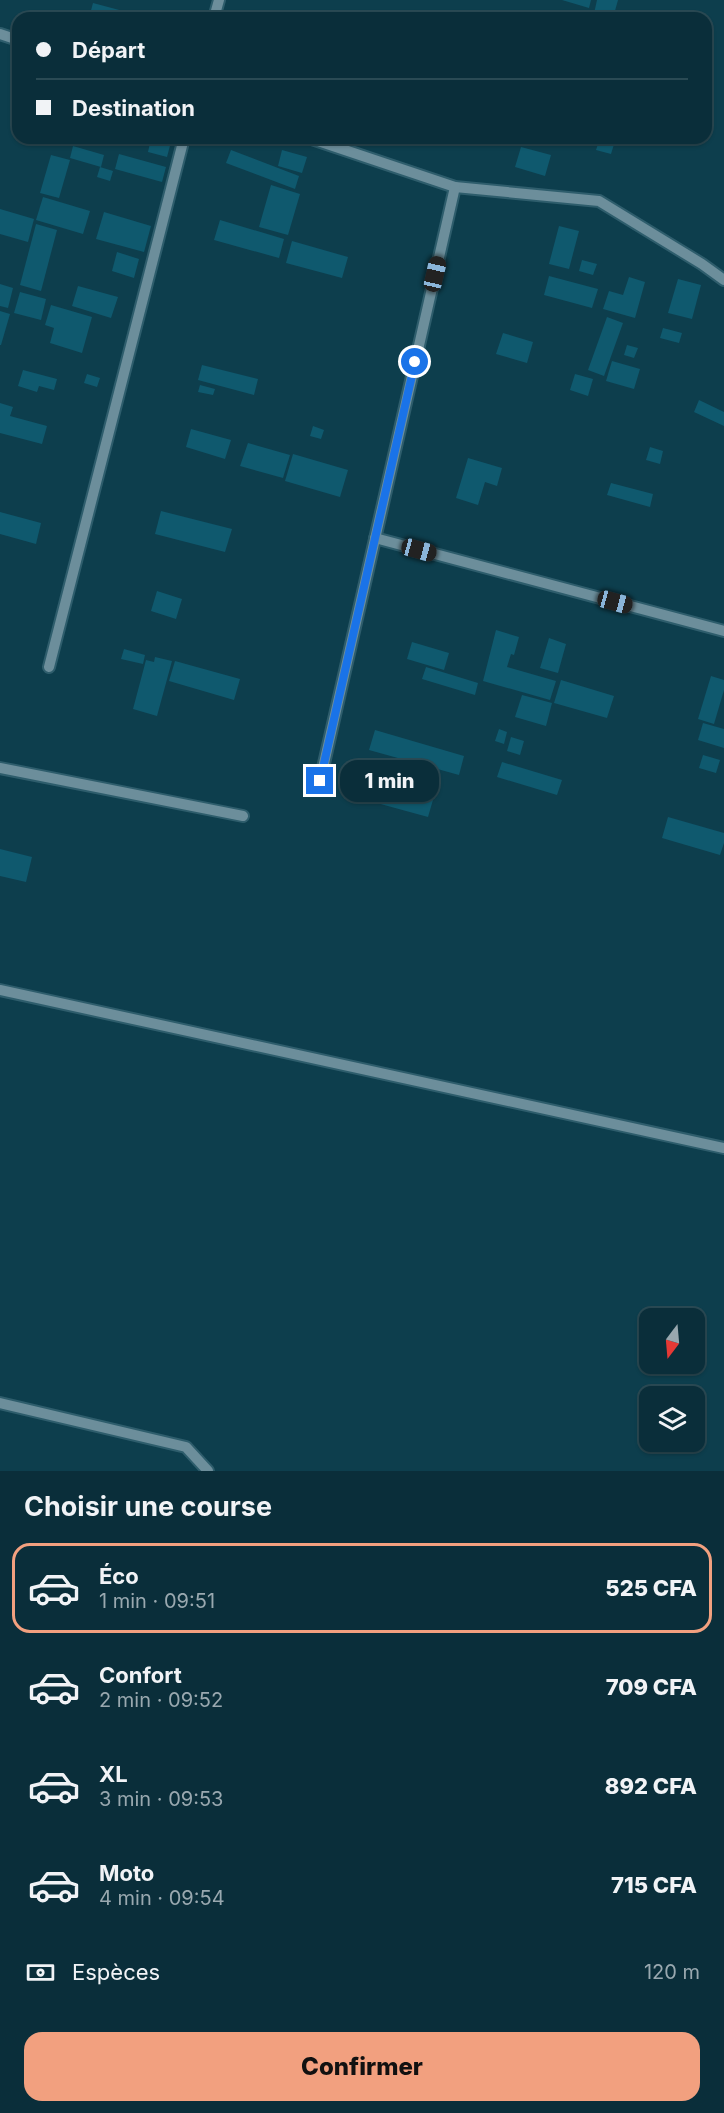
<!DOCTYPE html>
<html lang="fr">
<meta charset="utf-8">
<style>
body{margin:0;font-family:Inter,sans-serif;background:#133642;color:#f1f3f6;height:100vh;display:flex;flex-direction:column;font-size:22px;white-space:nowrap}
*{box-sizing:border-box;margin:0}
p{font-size:20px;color:#99a8af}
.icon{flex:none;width:33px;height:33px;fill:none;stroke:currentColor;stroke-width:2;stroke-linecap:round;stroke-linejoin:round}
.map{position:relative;height:1471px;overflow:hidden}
.sheet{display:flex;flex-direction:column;background:#0a2e3a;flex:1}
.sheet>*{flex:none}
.banner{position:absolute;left:12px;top:12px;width:700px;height:132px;border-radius:18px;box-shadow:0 2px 4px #0004,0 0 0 2px #2a4a54;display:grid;align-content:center;height:132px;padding:0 24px;background:#0a2e3a}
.needle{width:39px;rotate:196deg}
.buttons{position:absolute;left:639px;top:1308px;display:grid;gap:12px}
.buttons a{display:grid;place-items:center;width:66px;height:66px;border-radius:12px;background:#0a2e3a;box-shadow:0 2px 4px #0004,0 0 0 2px #2a4a54;font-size:30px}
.end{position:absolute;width:27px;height:27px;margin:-14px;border:8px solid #1a73e8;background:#fff;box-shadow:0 0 0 3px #fff}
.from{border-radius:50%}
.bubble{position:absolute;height:42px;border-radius:18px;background:#0a2e3a;box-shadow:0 2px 4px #0004,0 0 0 2px #2a4a54;font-size:20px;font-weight:800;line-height:42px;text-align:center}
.car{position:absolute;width:18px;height:36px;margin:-18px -9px;border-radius:8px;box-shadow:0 0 4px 2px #0007;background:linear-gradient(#222 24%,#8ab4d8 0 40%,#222 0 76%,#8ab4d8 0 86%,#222 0)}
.banner b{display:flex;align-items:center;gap:21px;height:57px;font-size:22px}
.banner b+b{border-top:2px solid #2a4a54}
.banner i{width:15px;height:15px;background:#f1f3f6}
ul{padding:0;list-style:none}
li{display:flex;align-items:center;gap:18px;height:90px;margin:0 12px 9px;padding:0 12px;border:3px solid transparent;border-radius:18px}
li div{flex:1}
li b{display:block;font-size:22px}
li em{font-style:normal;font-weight:800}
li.selected{border-color:#f2a07f}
li>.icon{width:54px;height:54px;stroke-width:1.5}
h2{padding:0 24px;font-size:27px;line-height:72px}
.pay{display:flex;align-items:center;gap:15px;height:66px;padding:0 24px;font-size:22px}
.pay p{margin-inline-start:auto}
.primary-button{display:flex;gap:12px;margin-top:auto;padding:12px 24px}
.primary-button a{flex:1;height:69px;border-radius:18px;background:#f2a07f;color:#111;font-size:24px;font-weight:800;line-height:69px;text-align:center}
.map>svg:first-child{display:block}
.building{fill:#0f596e}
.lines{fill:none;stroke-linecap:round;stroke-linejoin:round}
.minor-casing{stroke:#2e5d6c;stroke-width:14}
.minor{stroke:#6c8e9b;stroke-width:10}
.route{stroke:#1a73e8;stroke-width:8}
</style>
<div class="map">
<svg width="724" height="1471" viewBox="0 0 724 1471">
<rect width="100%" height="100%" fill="#0d3e4d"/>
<g class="building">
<polygon points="562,0 591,0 589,8"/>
<polygon points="597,0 618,0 613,18 593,18"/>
<polygon points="93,3 123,11 121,18 89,18"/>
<polygon points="151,138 172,138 167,157 148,152"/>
<polygon points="554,138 579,138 577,146"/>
<polygon points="600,138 616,138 611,154 596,150"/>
<polygon points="73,146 104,155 101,167 70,158"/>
<polygon points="521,147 551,155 545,176 515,167"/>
<polygon points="231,150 299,176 295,189 226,163"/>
<polygon points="282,150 307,157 302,173 278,166"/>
<polygon points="119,154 166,167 162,182 115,169"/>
<polygon points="51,155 70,160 59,198 40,193"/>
<polygon points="100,167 113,171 110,181 97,177"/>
<polygon points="271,185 300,194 288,235 259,227"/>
<polygon points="43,197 90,211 83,234 36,220"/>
<polygon points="0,209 34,219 28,242 0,234"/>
<polygon points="104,212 151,226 144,252 96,239"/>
<polygon points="220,220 284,239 279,258 214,240"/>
<polygon points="36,224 57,230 41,291 20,285"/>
<polygon points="559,226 579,231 569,269 549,264"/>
<polygon points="292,241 348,257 342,278 286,263"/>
<polygon points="117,252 139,259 134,278 112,271"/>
<polygon points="582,260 597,264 593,275 579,271"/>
<polygon points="549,276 598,289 592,308 544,295"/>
<polygon points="629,277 645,282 635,318 603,309 609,291 623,295"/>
<polygon points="678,279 701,285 692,319 668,313"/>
<polygon points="0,284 13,288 8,308 0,306"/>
<polygon points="78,286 118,297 111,318 72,306"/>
<polygon points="20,292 46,299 41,320 14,313"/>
<polygon points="51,305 92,317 82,353 50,343 54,328 45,325"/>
<polygon points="0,311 10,314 1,345 0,345"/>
<polygon points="607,317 623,323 604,376 588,370"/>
<polygon points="663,328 682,333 679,343 660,338"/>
<polygon points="503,333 533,342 527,363 496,354"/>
<polygon points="627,345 638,348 634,358 624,355"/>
<polygon points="612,361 640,369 634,389 606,381"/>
<polygon points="202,365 258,379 254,395 198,380"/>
<polygon points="23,370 57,379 54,390 39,386 37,392 18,386"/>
<polygon points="87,374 100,378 97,387 84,383"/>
<polygon points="575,374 593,379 588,396 570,390"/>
<polygon points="200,385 215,389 213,395 198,392"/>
<polygon points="699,400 724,412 724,426 694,412"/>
<polygon points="0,403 13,407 10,416 47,426 42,444 0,433"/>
<polygon points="313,426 324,430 321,439 310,436"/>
<polygon points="191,429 231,440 225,459 186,447"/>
<polygon points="248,443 290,455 283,478 240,466"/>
<polygon points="650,447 663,451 660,464 646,460"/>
<polygon points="293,454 348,470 340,497 285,481"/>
<polygon points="468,458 502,468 497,486 485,482 478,505 456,498"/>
<polygon points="611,483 653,494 650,507 607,495"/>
<polygon points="161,511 232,529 225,552 155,534"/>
<polygon points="0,512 41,523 36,544 0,534"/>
<polygon points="157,591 182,599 176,619 151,611"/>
<polygon points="496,630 519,637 514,655 511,654 507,667 556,681 550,700 483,681"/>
<polygon points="549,638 566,644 558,673 540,668"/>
<polygon points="412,642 449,653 444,670 407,659"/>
<polygon points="124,649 145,655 143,664 121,659"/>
<polygon points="155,657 172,661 157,716 133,709 146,660 154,662"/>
<polygon points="175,661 240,679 234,700 169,681"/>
<polygon points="426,667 478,683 475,695 422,679"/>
<polygon points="711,676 724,680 724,690 714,724 698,719"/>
<polygon points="561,680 614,696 607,718 554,703"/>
<polygon points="522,695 552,703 546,726 515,717"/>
<polygon points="703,723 724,729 724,748 698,740"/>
<polygon points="499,729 507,732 504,744 495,741"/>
<polygon points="375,730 464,756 459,775 369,750"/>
<polygon points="511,737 524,741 520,755 507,751"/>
<polygon points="703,755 720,760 716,773 699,768"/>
<polygon points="502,762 562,780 557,795 497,777"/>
<polygon points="350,771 435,793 428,817 344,794"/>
<polygon points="668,817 724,833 724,843 720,855 662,838"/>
<polygon points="0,849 32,857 26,882 0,876"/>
</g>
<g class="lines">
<defs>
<g id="minor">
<polyline points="214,18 219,0"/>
<polyline points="0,34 18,40"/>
<polyline points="309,138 455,187 599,201 702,264 724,280"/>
<polyline points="375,538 724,631"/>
<polyline points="49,667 184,138"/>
<polyline points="0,768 243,816"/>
<polyline points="320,781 455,187"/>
<polyline points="0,990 724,1148"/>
<polyline points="0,1403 186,1447 208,1471"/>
</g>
</defs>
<use href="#minor" class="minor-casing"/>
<use href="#minor" class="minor"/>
</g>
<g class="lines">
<polyline class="route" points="320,781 415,362"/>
</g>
</svg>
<div class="buttons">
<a><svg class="needle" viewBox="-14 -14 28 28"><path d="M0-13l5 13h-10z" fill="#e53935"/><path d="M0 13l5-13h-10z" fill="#99a8af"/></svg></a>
<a><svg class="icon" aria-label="layers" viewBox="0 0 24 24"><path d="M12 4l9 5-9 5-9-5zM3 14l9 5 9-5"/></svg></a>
</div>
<i class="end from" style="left:415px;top:362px"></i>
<i class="end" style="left:320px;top:781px"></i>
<div class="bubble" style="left:340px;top:760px;width:99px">1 min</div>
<i class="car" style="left:435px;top:274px;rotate:13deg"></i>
<i class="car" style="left:419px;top:550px;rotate:105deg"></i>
<i class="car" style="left:615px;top:602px;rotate:105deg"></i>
<div class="banner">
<b><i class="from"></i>Départ</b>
<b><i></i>Destination</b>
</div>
</div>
<section class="sheet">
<h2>Choisir une course</h2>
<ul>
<li class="selected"><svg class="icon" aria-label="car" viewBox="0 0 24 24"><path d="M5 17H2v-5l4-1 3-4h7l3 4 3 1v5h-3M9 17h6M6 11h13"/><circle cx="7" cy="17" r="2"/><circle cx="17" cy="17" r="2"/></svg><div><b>Éco</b><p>1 min · 09:51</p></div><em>525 CFA</em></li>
<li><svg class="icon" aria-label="car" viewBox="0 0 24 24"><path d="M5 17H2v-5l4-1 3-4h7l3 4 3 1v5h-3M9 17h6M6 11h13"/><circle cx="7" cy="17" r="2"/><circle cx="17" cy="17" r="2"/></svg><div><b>Confort</b><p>2 min · 09:52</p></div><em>709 CFA</em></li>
<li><svg class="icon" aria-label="car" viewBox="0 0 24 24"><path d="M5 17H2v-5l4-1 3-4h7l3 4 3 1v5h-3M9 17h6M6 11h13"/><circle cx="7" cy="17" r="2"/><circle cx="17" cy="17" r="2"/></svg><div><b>XL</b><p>3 min · 09:53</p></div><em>892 CFA</em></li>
<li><svg class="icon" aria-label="car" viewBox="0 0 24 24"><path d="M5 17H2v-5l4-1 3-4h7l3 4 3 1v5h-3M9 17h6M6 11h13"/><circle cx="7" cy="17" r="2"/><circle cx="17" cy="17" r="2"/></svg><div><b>Moto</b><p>4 min · 09:54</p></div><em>715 CFA</em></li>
</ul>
<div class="pay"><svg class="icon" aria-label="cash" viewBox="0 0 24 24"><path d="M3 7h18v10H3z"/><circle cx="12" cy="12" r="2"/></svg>Espèces<p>120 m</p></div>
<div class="primary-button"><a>Confirmer</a></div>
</section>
